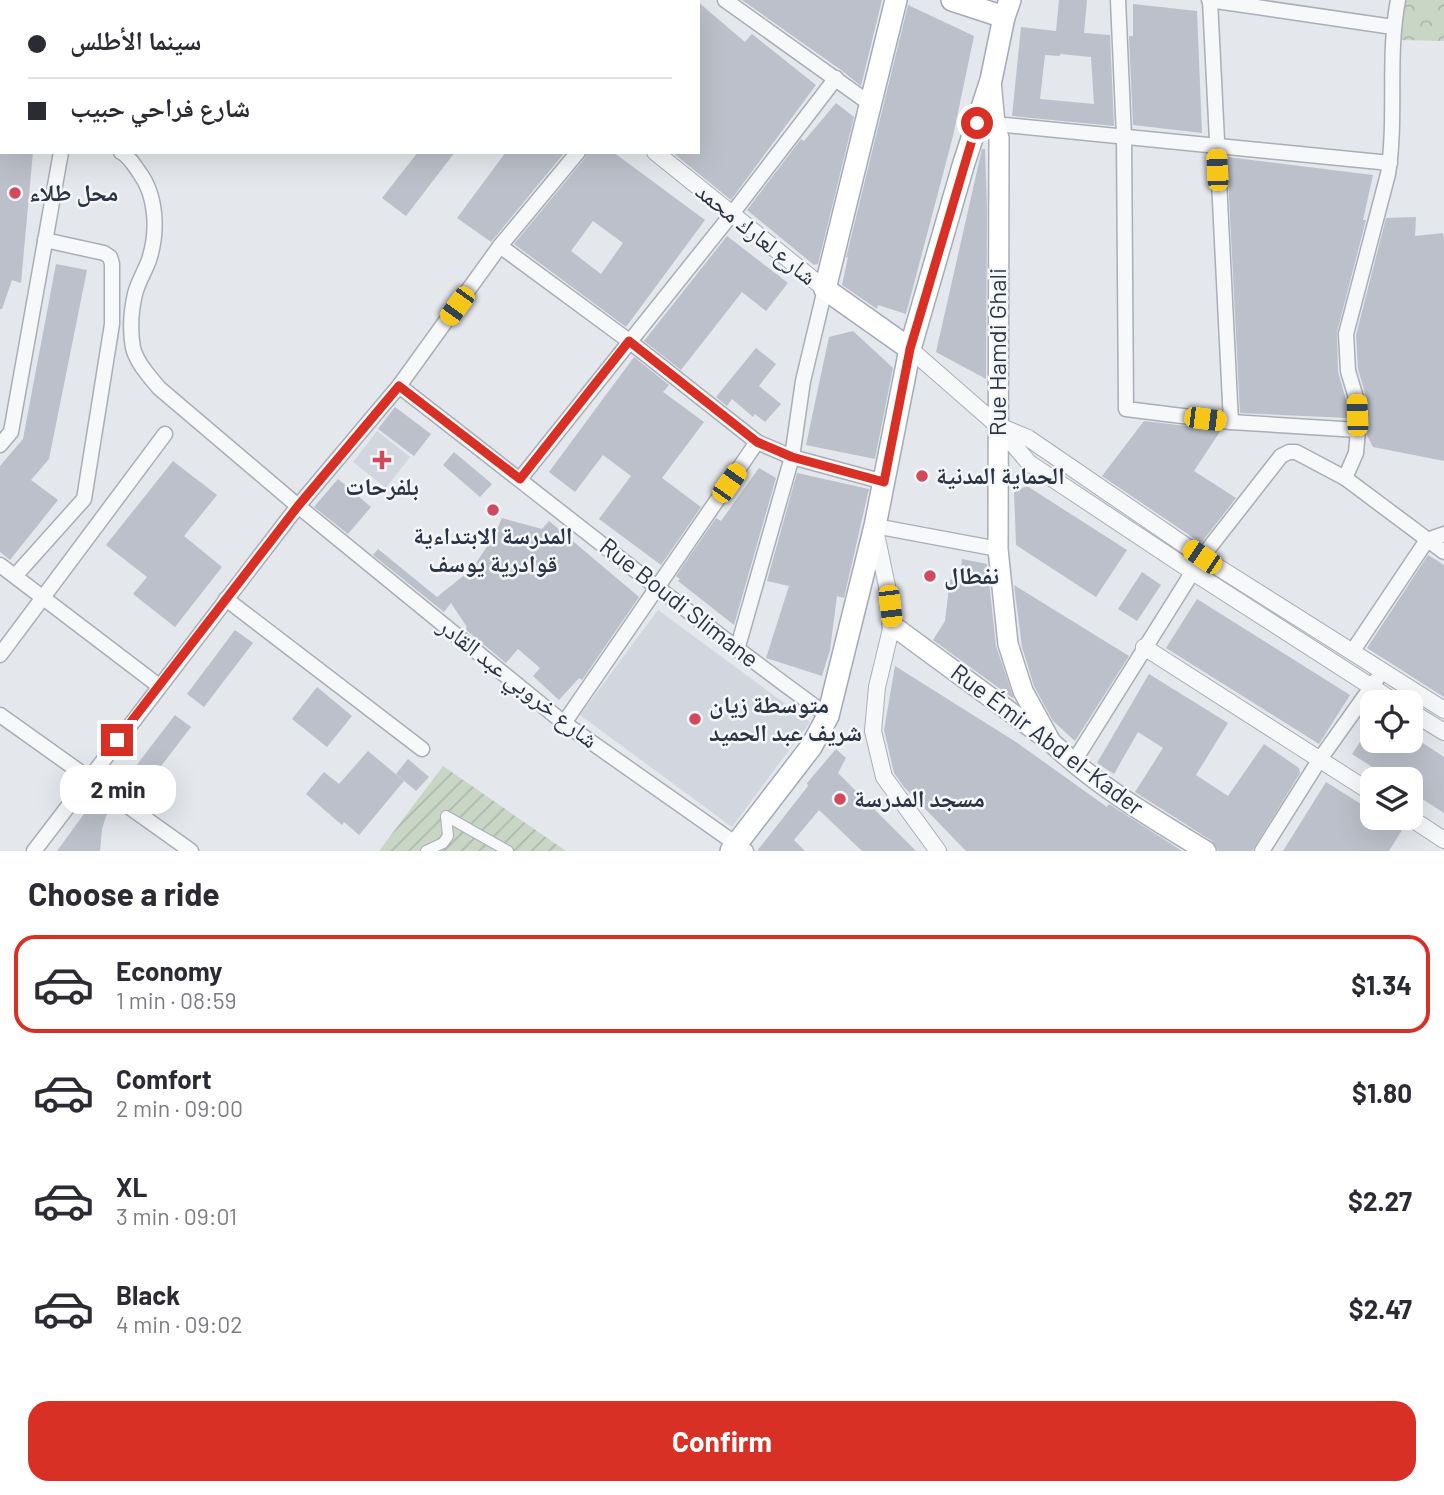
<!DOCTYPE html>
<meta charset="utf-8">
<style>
body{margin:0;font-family:Barlow,"Noto Naskh Arabic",sans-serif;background:#f7f7f7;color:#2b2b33;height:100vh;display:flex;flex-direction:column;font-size:26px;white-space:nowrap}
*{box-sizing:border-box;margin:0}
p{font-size:23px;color:#7c7c81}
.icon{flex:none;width:38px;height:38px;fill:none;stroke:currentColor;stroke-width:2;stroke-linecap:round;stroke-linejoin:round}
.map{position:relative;height:851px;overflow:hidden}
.panel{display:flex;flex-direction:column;background:#fff;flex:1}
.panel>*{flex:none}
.banner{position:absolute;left:0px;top:0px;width:700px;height:154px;box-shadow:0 7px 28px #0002;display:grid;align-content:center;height:154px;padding:0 28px;background:#fff}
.buttons{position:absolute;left:1360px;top:690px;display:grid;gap:14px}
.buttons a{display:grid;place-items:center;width:63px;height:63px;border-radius:14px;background:#fff;box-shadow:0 7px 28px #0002;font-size:35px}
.end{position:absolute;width:32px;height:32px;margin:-16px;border:9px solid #d93025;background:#fff;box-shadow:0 0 0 4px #fff}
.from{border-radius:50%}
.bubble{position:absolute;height:49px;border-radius:21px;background:#fff;box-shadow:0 7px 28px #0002;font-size:23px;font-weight:700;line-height:49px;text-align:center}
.car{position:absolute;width:21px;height:42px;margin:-21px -10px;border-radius:9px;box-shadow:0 0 5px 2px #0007;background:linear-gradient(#f5c518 24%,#345 0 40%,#f5c518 0 76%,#345 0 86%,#f5c518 0)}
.banner b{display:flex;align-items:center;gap:24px;height:66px;font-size:26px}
.banner b+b{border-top:2px solid #e1e1e2}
.banner i{width:18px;height:18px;background:#2b2b33}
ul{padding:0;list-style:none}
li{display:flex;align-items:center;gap:21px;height:98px;margin:0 14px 10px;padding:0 14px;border:4px solid transparent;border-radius:21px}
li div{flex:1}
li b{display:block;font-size:26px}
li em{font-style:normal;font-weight:700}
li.on{border-color:#d93025}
li>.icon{width:63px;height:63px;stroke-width:1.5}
h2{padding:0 28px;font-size:32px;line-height:84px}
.primary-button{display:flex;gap:14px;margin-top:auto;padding:14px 28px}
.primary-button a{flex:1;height:80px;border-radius:21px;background:#d93025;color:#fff;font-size:28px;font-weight:700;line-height:80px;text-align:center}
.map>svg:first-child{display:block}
.built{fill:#d2d6de}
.forest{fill:url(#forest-crowns)}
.garden{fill:url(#garden-furrows)}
.building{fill:#bbc0ca;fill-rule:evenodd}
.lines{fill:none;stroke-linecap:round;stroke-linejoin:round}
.pedestrian-casing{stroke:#a9aeb7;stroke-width:12}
.minor-casing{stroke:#a9aeb7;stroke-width:17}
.tertiary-casing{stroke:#a9aeb7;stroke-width:18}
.secondary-casing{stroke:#a9aeb7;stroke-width:22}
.primary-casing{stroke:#a3abb8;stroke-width:24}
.pedestrian{stroke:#f7f8fa;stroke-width:10}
.minor{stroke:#f7f8fa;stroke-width:14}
.tertiary{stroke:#f7f8fa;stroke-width:16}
.secondary{stroke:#fff;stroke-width:19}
.primary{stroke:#fff;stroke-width:21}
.route{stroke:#d93025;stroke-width:9}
.poi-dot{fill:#d1495b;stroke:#f4f6f9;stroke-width:2.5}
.labels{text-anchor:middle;stroke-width:5;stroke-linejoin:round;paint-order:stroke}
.poi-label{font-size:24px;font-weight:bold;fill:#2b3445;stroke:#f4f6f9;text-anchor:start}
.street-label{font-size:24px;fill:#2b3445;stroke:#f4f6f9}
</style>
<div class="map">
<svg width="1444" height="851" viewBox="0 0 1444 851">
<defs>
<pattern id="forest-crowns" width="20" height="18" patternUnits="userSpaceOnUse" patternTransform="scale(1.75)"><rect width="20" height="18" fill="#c9d6c5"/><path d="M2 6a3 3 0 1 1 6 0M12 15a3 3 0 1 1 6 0" fill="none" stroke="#adb8ab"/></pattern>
<pattern id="garden-furrows" width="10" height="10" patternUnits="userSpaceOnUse" patternTransform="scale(1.75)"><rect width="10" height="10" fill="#c9d6c5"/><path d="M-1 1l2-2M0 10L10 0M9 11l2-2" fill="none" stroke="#adb8ab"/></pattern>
</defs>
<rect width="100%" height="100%" fill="#e4e7ec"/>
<g class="built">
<polygon points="377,431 410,457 386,488 353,462"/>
<polygon points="658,610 810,722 732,827 580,715"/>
</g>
<polygon class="forest" points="1405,0 1444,0 1444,41 1399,40"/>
<polygon class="garden" points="443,766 566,851 379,851"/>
<g class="building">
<polygon points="742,0 882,0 861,86 841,70"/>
<path d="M 1059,0 L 1087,0 L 1084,33 L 1110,35 L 1114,126 L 1012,116 L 1021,27 L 1056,31 ZM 1060,54 L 1091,57 L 1094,104 L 1040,99 L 1045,55 L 1060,56 Z"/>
<polygon points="698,2 745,42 752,34 816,85 731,200 672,152 698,152"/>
<polygon points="1133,4 1197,11 1202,133 1133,125 1129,36 1133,36"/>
<polygon points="908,5 974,36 953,136 906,314 878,305 877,309 842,285 848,257 846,258"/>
<polygon points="836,103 854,117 818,264 814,265 747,210 801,139 804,141"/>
<polygon points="982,149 985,149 987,207 986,379 936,352"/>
<polygon points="0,152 33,152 21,283 12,280 2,309 0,309"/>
<polygon points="418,152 455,152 406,216 382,198"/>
<polygon points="506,152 565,152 491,242 457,218"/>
<path d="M 587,152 L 613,152 L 705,220 L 626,327 L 514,244 L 585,158 ZM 593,221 L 623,243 L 601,274 L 571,251 Z"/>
<polygon points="1227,157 1373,175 1363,220 1366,220 1337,332 1338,372 1347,403 1348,418 1240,413"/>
<polygon points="1416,217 1415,236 1443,233 1444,240 1444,461 1373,447 1367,435 1367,400 1358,369 1356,335 1386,218"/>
<polygon points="727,236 788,283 766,311 742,292 681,370 644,341"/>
<polygon points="56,264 87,270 49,459 31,480 58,500 10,560 0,552 0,466 23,439"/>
<polygon points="853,331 893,368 875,459 806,445 829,337"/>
<polygon points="756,348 776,364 759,386 781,404 765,422 755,414 753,417 732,399 727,406 716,397"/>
<polygon points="634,357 669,385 663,392 704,422 662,478 701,507 661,565 599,519 631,476 603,455 575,492 549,472"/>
<polygon points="395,407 431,434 414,456 378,429"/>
<polygon points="1144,421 1221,430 1194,471 1236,498 1201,543 1102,476"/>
<polygon points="454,452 492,484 480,497 443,465"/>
<polygon points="173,461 217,495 184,536 222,567 175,627 133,594 147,577 106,545"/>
<polygon points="759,468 776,478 734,625 678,581 680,579 676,576 716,518 721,521"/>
<polygon points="797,473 869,489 844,598 837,596 830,650 822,676 766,658 789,586 767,581"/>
<polygon points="338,479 371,507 348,534 314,507"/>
<polygon points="1027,486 1127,550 1096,597 1016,545 1014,491"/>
<polygon points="502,518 542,529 549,521 639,597 582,680 579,678 559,700 533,676 540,668 518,649 506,663 465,629 467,627 451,603 444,612 373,555 378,549 437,597 472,569 494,536"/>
<polygon points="1428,555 1444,565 1444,697 1367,648"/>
<polygon points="962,559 987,564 996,646 1014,699 933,640 945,621 950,579 960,582"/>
<polygon points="1142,572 1161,585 1137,621 1118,609"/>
<polygon points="1014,585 1129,656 1075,741 1053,721 1034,686 1022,647"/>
<polygon points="1197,599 1350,695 1319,744 1166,648"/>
<polygon points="235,630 253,643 204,707 187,694"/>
<polygon points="895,666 1016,742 1107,807 1109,804 1182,851 966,851 904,787 894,773 884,730"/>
<polygon points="1149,674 1228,723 1196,775 1228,796 1264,744 1299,768 1300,773 1252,851 1218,851 1212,841 1135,792 1163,748 1138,732 1114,774 1097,763"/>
<polygon points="317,687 352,716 327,747 292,719"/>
<polygon points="175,715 191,727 145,787 129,775"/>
<polygon points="1372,724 1372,740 1418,740 1444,757 1444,813 1410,791 1410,779 1391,779 1352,754"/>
<polygon points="836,749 846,758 838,773 916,851 862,851 819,810 794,840 805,851 757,851 808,786 807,783"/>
<polygon points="368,751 404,781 359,835 344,822 342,825 306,794 324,772 339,784"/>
<polygon points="408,759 429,777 416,791 396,774"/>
<polygon points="1326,782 1372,811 1372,817 1381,817 1402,830 1389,851 1283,851"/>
<polygon points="97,796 113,807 106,816 102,829 100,851 57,851"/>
</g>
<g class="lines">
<defs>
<polyline id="pedestrian" points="426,851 443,843 448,836 446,816 508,851"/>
<g id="minor">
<polyline points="725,0 869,103"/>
<path d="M 1118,0 L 1124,137 L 1126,409 L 1231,422 L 1358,430 L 1357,401 L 1348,371 L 1346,334 L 1388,174 C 1397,117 1387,58 1398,0"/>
<polyline points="1209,0 1393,27"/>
<polyline points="1210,0 1231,422"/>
<polyline points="111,2 112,0"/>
<polyline points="995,124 1390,163"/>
<path d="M 121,152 C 129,156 134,165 139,172 C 157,196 158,232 149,260 C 145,271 138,282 135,294 C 131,311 130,331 133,348 C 137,363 149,376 159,388 L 298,506 L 564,723 L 746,851"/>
<polyline points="500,246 629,341 757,442 792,457 884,482"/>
<path d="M 399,386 C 542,496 682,610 828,716"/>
<polyline points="0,445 11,432 61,152"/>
<polyline points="1345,478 1444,552"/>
<polyline points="520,479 731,215 836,78"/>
<polyline points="875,526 998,549"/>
<polyline points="0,565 159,686"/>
<polyline points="15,576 84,499 112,324 112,264 110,257 104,253 45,240"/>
<polyline points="226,599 422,749"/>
<polyline points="737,650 792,457 803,381 825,289"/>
<polyline points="1352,652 1427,540 1444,534"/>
<polyline points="0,655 165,434"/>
<polyline points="0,715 191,851"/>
<polyline points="564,723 757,442"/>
<polyline points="1073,763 1202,557 1281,456 1289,452 1296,452 1345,478 1356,453 1358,430"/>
<polyline points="34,851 298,506 399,386 500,246 578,152"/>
<polyline points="1262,851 1320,759 1377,679"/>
</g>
<g id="tertiary">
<polyline points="594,2 595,0"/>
<polyline points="655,152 825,289"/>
<polyline points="910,349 997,425 1029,463 1193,572 1395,702"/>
<polyline points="999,426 1028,438 1202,557 1444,710"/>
<polyline points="875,529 887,586 892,625 877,687 873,731 884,777 938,851"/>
<polyline points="1144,647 1372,793"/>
<polyline points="1410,711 1444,732"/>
<polyline points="1409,817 1444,840"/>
</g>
<g id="secondary">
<polyline points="991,81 995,124 999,138 998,549 1008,644 1023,691 1051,742"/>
<path d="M 892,625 L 1051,742 C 1097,786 1152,818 1206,851"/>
</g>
<g id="primary">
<polyline points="896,0 825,289 910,349"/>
<polyline points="952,0 1004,17"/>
<polyline points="731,851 811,747 828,716 875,526 910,349 963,166 991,80 1004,17 1010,0"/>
</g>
</defs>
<use href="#pedestrian" class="pedestrian-casing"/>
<use href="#minor" class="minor-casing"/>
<use href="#tertiary" class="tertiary-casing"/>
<use href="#secondary" class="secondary-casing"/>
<use href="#primary" class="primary-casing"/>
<use href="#pedestrian" class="pedestrian"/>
<use href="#minor" class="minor"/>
<use href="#tertiary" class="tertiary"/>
<use href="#secondary" class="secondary"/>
<use href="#primary" class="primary"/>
</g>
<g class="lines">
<polyline class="route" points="117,740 298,506 399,386 520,479 629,341 757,442 792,457 884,482 910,349 977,123"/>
</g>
<g class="poi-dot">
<circle cx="15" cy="193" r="7"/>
<path d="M378.5 449.5h7v7h7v7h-7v7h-7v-7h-7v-7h7z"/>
<circle cx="922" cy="476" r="7"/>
<circle cx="493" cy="510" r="7"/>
<circle cx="930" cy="576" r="7"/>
<circle cx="695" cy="719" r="7"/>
<circle cx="840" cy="799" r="7"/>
</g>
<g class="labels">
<g class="poi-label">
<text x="29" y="201">محل طلاء</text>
<text x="936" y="484">الحماية المدنية</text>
<text x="382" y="495" text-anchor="middle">بلفرحات</text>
<text x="493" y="544" text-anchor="middle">المدرسة الابتداءية<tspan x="493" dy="28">قوادرية يوسف</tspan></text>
<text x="944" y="584">نفطال</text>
<text x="709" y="713">متوسطة زيان<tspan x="709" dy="28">شريف عبد الحميد</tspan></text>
<text x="854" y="807">مسجد المدرسة</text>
</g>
<g class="street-label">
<text transform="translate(756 234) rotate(39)" y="8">شارع لعارك محمد</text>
<text transform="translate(998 352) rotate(-90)" y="8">Rue Hamdi Ghali</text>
<text transform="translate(679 603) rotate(38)" y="8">Rue Boudi Slimane</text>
<text transform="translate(518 683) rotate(38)" y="8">شارع خروبي عبد القادر</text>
<text transform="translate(1047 740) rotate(37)" y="8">Rue Émir Abd el-Kader</text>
</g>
</g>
</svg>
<div class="buttons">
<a><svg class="icon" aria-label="locate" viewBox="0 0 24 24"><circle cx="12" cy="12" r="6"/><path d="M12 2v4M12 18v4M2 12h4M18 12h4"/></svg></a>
<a><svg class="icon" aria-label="layers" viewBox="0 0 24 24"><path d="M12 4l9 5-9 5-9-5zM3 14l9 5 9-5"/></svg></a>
</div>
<i class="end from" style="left:977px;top:123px"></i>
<i class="end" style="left:117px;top:740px"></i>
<div class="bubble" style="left:60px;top:765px;width:116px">2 min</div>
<i class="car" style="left:1217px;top:170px;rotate:357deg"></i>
<i class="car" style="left:457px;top:306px;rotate:216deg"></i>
<i class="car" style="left:1357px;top:415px;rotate:358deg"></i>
<i class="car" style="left:1205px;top:419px;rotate:97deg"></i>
<i class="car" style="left:729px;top:483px;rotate:35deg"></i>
<i class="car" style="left:1202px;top:557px;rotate:304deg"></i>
<i class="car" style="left:890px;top:606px;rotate:173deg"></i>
<div class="banner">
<b><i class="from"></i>سينما الأطلس</b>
<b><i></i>شارع فراحي حبيب</b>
</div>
</div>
<section class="panel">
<h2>Choose a ride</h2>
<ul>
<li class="on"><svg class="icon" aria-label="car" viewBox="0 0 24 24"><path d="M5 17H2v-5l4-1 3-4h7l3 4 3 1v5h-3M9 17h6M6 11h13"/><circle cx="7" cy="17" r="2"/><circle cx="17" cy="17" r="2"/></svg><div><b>Economy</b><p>1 min · 08:59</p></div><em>$1.34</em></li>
<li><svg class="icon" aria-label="car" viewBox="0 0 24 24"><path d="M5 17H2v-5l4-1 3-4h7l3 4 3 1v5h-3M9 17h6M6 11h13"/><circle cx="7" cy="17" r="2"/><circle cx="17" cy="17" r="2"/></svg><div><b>Comfort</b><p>2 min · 09:00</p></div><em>$1.80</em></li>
<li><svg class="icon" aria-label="car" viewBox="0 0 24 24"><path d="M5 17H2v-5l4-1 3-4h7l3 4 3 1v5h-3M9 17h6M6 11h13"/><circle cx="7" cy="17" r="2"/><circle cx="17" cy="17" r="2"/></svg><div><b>XL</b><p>3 min · 09:01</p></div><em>$2.27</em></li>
<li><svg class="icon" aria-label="car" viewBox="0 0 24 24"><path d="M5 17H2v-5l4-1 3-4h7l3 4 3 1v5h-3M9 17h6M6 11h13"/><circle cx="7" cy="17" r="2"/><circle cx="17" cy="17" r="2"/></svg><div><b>Black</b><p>4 min · 09:02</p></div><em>$2.47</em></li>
</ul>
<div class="primary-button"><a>Confirm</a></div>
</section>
